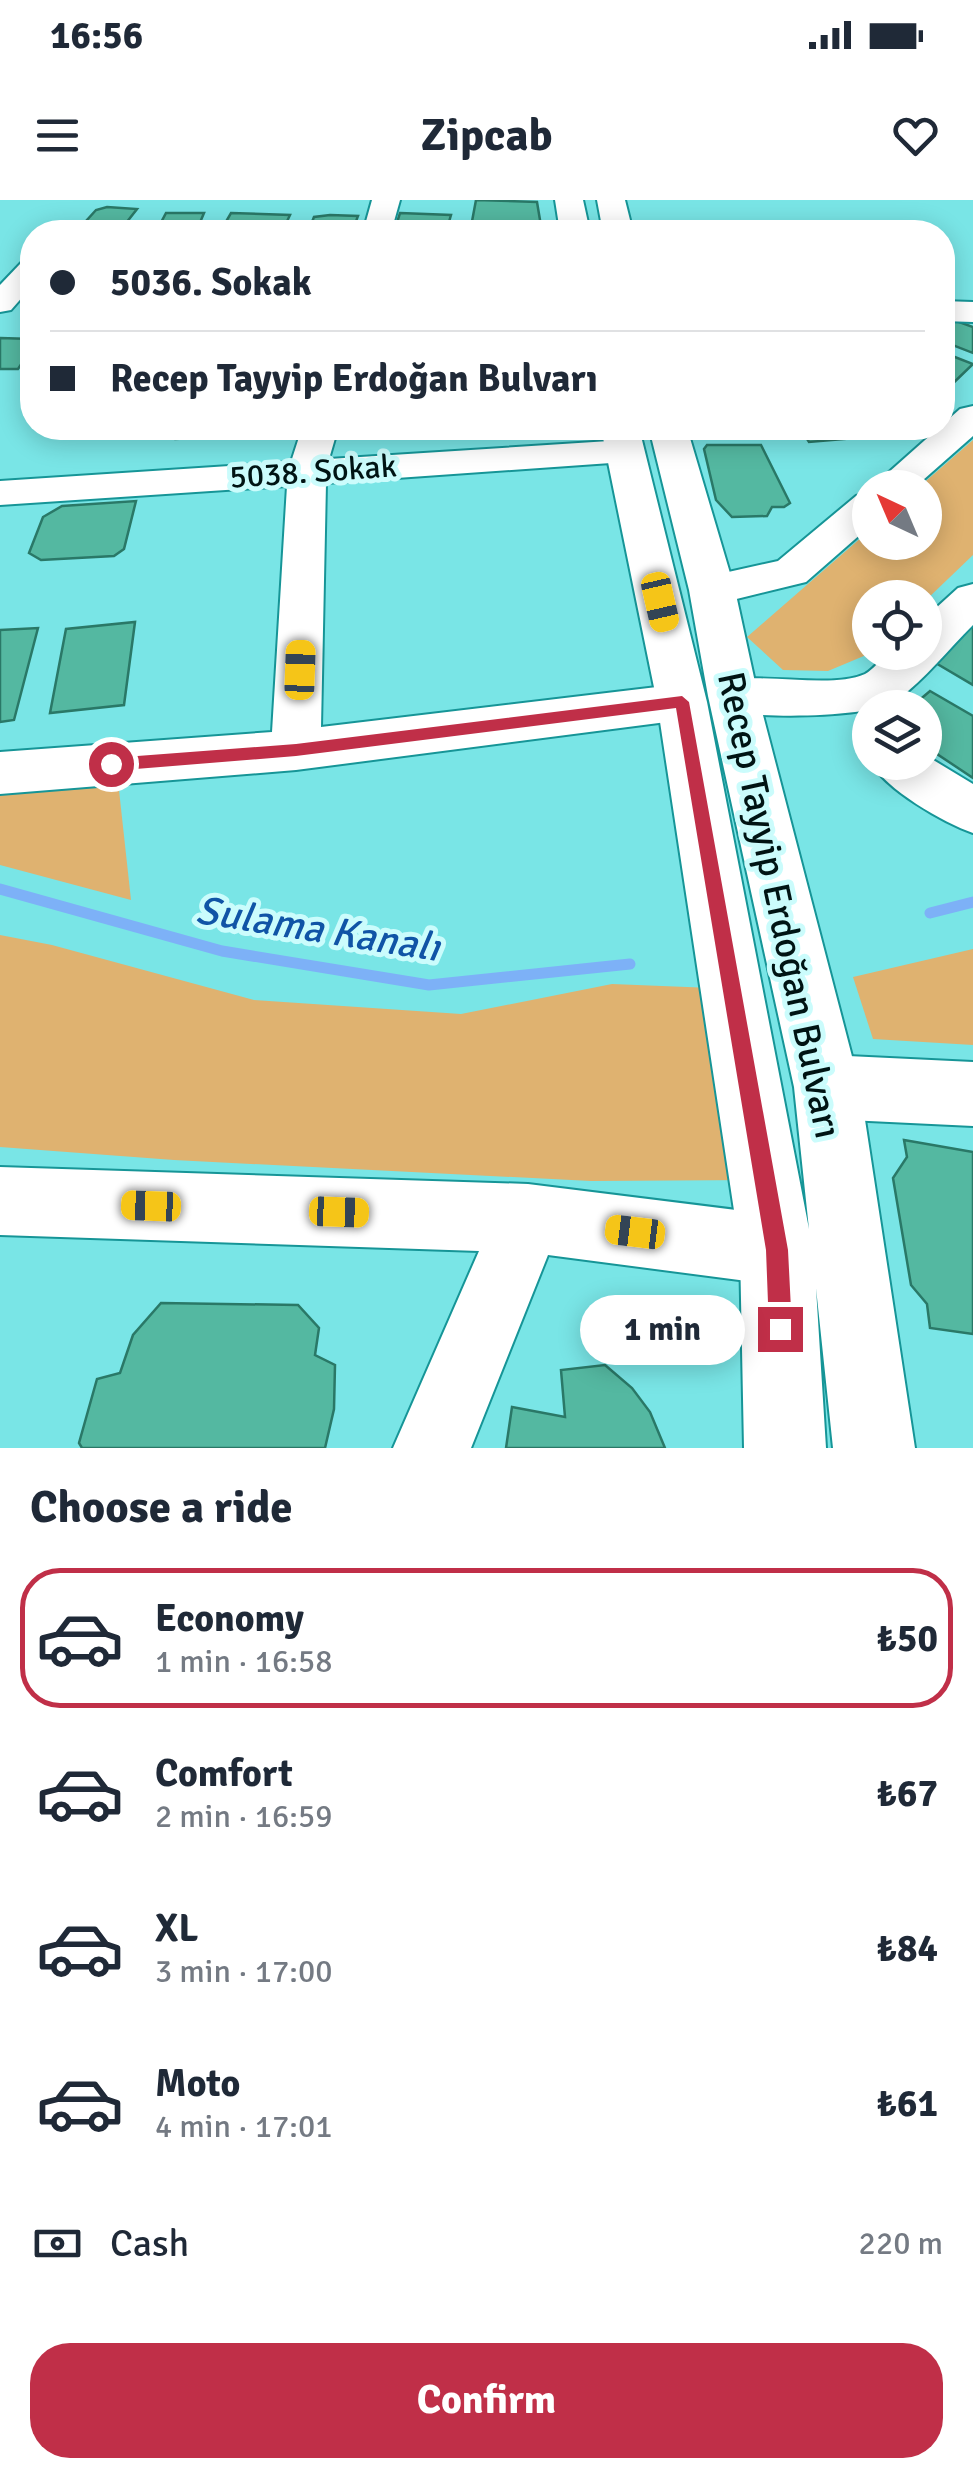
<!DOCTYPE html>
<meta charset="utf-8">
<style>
body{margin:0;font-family:Signika,sans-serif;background:#f6f6f7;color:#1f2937;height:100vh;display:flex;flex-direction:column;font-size:38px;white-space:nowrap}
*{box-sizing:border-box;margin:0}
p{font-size:32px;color:#747a83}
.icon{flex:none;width:55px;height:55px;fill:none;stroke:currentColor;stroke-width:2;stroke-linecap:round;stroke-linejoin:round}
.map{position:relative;height:1248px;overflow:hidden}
.panel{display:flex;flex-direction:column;background:#fff;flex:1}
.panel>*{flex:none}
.top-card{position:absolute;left:20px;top:20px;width:935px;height:220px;border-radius:40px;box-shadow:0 5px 25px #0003;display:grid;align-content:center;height:220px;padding:0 30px;background:#fff}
.needle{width:65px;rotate:316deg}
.tools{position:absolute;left:852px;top:270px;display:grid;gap:20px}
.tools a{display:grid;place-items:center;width:90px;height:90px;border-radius:50%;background:#fff;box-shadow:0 5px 25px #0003;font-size:50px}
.end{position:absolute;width:45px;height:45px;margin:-22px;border:12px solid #c02f48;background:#fff;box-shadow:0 0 0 5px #fff}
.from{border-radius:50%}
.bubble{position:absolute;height:70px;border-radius:35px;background:#fff;box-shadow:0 5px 25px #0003;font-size:32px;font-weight:700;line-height:70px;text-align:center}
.car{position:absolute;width:30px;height:60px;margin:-30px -15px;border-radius:12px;box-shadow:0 0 8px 2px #0007;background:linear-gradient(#f5c518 24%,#345 0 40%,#f5c518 0 76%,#345 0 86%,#f5c518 0)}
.top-card b{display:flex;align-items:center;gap:35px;height:95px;font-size:38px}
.top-card b+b{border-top:2px solid #e0e1e3}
.top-card i{width:25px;height:25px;background:#1f2937}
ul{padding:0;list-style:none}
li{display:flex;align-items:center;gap:30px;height:140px;margin:0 20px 15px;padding:0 10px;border:5px solid transparent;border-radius:40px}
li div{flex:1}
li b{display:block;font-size:38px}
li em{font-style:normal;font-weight:700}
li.selected{border-color:#c02f48}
li>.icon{width:90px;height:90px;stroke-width:1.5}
h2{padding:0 30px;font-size:45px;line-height:120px}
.pay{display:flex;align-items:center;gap:25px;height:110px;padding:0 30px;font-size:38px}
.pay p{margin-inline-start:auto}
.button{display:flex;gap:20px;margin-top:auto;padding:20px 30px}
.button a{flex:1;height:115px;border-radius:40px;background:#c02f48;color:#fff;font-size:40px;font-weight:700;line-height:115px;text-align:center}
.status{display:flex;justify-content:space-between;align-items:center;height:70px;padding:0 50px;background:#fff;direction:ltr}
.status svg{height:28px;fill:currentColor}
header{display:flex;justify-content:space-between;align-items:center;height:130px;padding:0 30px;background:#fff;font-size:45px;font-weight:700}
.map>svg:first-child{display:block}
.green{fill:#dfb270}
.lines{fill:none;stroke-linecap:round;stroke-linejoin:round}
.stream{stroke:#7db1f7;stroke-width:11}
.building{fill:#54b8a1;stroke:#2a7867;stroke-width:2.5}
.minor-casing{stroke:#169597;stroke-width:4}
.major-casing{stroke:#169597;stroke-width:4}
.minor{fill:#fff;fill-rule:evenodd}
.major{fill:#fff;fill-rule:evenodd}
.route{fill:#c02f48}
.labels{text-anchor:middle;stroke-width:10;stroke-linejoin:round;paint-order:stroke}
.far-street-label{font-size:32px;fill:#001414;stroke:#cbfcfc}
.street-label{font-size:38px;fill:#001414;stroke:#cbfcfc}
.water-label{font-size:40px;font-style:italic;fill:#1054a6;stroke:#cbfcfc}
</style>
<div class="status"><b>16:56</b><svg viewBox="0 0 49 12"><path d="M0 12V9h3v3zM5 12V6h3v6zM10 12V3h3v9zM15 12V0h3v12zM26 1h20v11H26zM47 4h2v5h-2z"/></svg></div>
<header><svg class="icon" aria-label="menu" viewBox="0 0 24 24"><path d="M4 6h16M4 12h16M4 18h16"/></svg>Zipcab<svg class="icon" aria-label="heart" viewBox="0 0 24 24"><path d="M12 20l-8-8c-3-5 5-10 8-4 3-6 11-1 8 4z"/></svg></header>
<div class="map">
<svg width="973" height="1248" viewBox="0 0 973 1248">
<rect width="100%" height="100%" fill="#79e5e6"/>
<g class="green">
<polygon points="973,240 973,355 925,401 925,398 870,398 871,453 828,471 783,470 747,437 870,330 870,342 925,342 925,288 919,287"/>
<polygon points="118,581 131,700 0,665 0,590"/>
<polygon points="0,735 52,745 254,800 461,814 612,784 712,788 756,980 591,981 174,960 0,947"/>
<polygon points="973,749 973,845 873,839 853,777"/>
</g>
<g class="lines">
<g class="stream">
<polyline points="0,689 222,751 429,785 630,764"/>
<polyline points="930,713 973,702"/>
</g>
</g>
<g class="building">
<polygon points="476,0 537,2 542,32 470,32"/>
<polygon points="107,7 137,9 119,32 78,30 96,10"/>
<polygon points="166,13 204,13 196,32 156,32"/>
<polygon points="231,13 290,15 282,32 220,32"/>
<polygon points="400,13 451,15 446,32 394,32"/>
<polygon points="330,15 358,16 352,32 308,32 314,17"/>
<polygon points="951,119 973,127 973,153 942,141 942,126"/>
<polygon points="0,138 32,139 32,148 18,169 0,169"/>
<polygon points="942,152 973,164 943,193 942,193"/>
<polygon points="179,228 259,228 258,235 176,239"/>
<polygon points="800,228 840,228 845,239 809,242"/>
<polygon points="707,245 761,245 790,303 784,307 772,307 767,316 732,317 716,300 704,249"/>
<polygon points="136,301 124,349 114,356 41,360 29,353 43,317 62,306"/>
<polygon points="973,419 973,485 934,462"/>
<polygon points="135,422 124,505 50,513 66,429"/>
<polygon points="38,428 14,520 0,522 0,430"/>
<polygon points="930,491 973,516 973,578 925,546 925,508 910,508"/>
<polygon points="904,940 973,952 973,1134 930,1128 927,1104 911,1085 893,978 907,957"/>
<polygon points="161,1103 298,1105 319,1128 315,1155 335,1165 334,1209 325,1248 82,1248 79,1243 97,1179 120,1173 133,1135"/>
<polygon points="605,1165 632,1188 650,1212 665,1248 506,1248 512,1207 565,1217 561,1170"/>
</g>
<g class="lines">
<defs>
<g id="minor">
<polygon points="372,0 400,0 391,32 363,32"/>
<polygon points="32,60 32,86 11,110 0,112 0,85 21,63"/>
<polygon points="942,101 973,102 973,122 942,121"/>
<polygon points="973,206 973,236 914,288 871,288 960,209"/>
<polygon points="302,228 338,228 329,259 625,240 638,243 644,251 638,259 625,262 326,283 321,527 682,484 699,489 706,502 699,515 682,520 296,570 0,594 0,552 272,532 287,286 0,305 0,281 291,262"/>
<polygon points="870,292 870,326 806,382 712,405 697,401 690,390 697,379 778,361 856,296"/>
<path d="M 973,384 L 973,425 C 948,450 925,479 897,500 C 873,519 747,519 716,509 L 709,496 L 716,483 C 759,470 829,490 865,474 C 873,470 881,459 888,452 L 925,452 L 925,418 L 958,388 Z"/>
<path d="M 925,555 L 973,584 L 973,633 C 944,623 885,589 871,562 L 925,562 Z"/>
<polygon points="827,855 973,862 973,926 827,919 805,909 795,887 805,865"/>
<polygon points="0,967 528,984 777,1015 802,1025 812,1050 802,1075 777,1085 548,1055 471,1248 393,1248 479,1051 0,1035"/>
</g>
<g id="major">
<polygon points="555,0 583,0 590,32 560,32"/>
<polygon points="597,0 625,0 633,32 603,32"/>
<polygon points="601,228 639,228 707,502 809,1029 794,887 708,496 689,390 649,228 687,228 735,390 758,496 860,887 915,1248 833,1248 816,1088 826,1248 744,1248 740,1050 657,502"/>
</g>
</defs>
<use href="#minor" class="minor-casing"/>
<use href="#major" class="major-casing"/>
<use href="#minor" class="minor"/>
<use href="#major" class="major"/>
</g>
<polygon class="route" points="682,496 689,502 788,1050 792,1129 788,1137 780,1140 772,1137 769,1129 766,1050 676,508 296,556 111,571 103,564 111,558 296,544"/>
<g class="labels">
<g class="far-street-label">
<text transform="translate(313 271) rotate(-4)" y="11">5038. Sokak</text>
</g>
<g class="street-label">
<text transform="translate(780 705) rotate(78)" y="13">Recep Tayyip Erdoğan Bulvarı</text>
</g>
<g class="water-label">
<text transform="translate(318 728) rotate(9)" y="14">Sulama Kanalı</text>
</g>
</g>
</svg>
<div class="tools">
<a><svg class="needle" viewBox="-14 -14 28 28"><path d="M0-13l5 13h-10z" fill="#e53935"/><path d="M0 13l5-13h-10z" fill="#747a83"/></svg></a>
<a><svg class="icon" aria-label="locate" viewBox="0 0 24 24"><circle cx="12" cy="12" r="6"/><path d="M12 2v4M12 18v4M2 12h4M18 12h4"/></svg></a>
<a><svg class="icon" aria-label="layers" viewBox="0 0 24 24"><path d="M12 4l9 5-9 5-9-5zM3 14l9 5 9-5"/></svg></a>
</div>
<i class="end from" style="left:111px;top:564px"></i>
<i class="end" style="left:780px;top:1129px"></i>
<div class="bubble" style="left:580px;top:1095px;width:165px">1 min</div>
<i class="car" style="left:660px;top:402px;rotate:167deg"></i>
<i class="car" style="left:300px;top:470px;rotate:2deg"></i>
<i class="car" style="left:151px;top:1006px;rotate:272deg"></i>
<i class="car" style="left:339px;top:1012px;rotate:92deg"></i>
<i class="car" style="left:635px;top:1032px;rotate:277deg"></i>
<div class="top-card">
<b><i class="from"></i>5036. Sokak</b>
<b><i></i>Recep Tayyip Erdoğan Bulvarı</b>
</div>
</div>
<section class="panel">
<h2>Choose a ride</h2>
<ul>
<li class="selected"><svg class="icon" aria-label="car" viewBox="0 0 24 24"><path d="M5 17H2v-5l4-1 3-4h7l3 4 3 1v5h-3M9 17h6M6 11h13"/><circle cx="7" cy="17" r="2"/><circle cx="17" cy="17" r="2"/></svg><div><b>Economy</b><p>1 min · 16:58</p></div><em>₺50</em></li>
<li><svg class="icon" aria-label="car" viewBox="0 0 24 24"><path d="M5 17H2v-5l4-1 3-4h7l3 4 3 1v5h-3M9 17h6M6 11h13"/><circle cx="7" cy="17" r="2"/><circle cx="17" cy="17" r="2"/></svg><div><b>Comfort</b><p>2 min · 16:59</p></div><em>₺67</em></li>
<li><svg class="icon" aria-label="car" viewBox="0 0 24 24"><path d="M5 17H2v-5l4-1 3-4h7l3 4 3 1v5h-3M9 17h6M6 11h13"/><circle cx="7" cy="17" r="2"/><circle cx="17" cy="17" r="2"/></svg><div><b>XL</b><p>3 min · 17:00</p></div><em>₺84</em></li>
<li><svg class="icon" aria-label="car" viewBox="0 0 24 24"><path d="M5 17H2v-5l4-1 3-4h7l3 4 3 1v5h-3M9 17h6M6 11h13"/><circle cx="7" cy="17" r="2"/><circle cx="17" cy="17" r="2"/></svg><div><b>Moto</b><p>4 min · 17:01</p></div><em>₺61</em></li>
</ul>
<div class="pay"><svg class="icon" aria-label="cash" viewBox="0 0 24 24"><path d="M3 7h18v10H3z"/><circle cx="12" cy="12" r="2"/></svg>Cash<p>220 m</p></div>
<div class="button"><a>Confirm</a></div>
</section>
